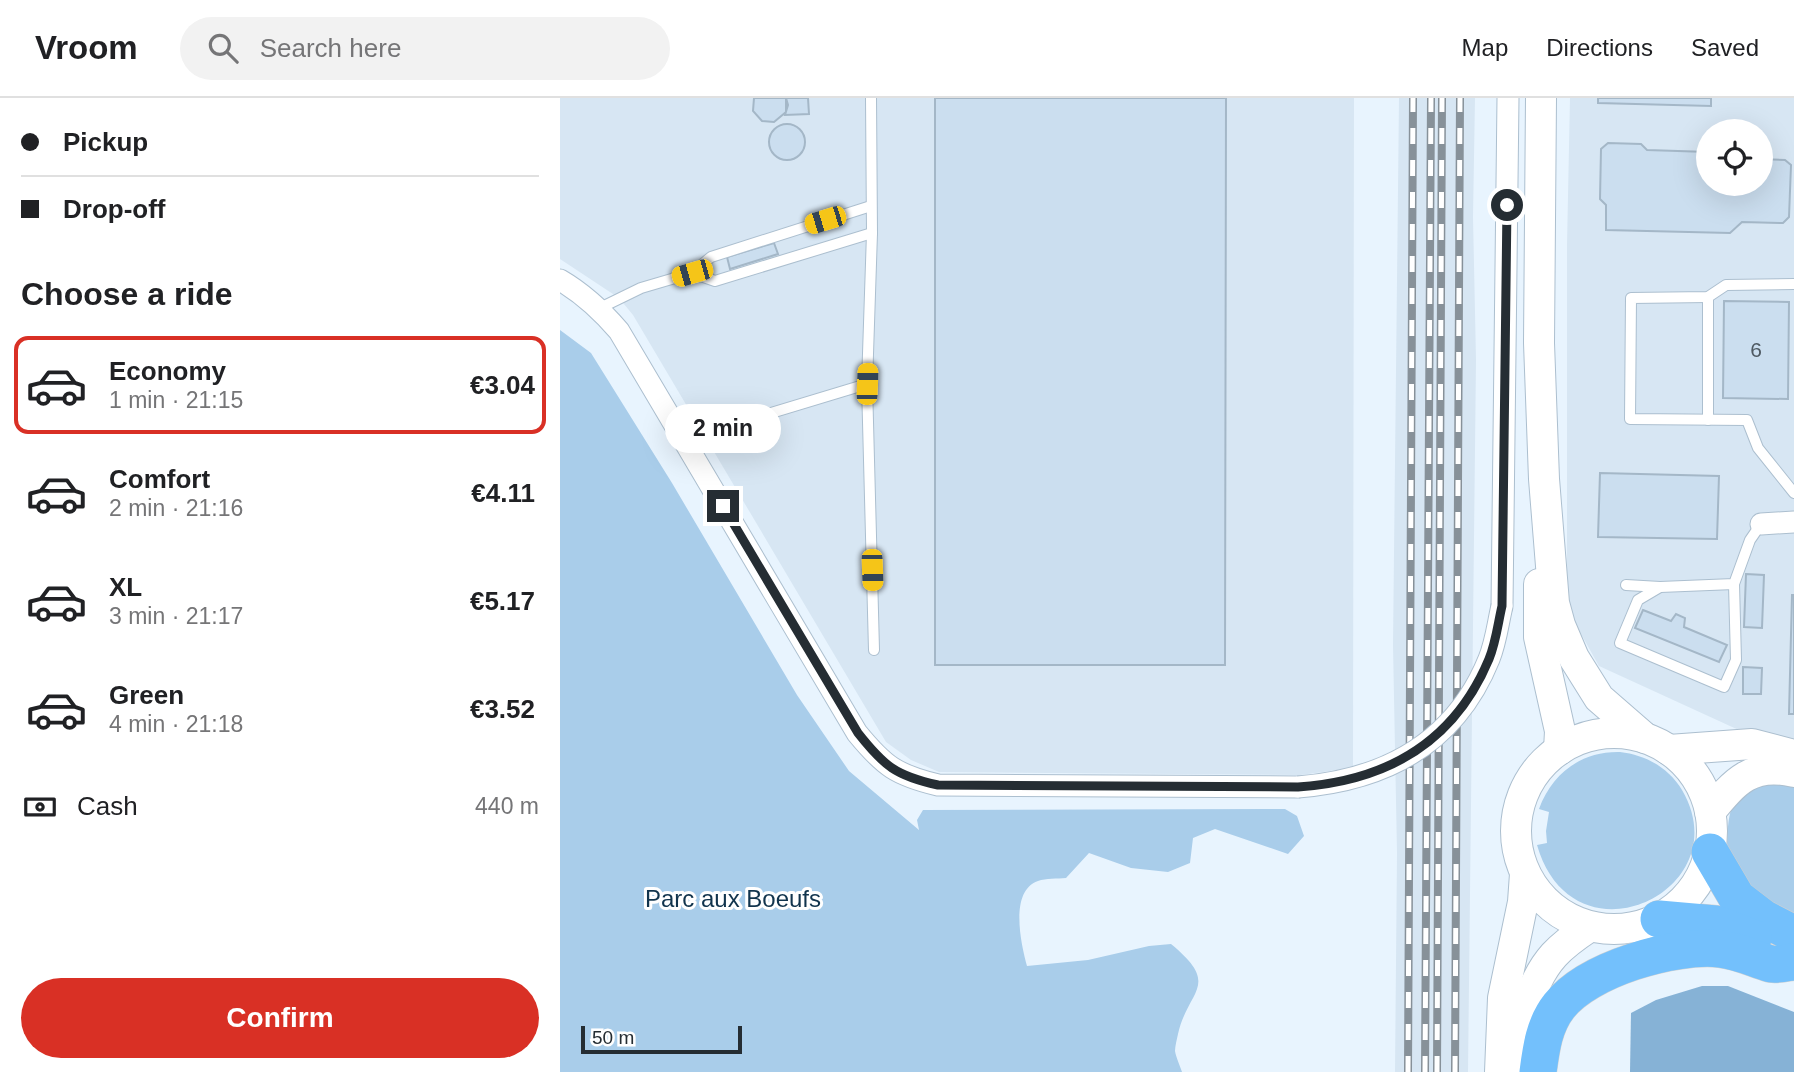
<!DOCTYPE html>
<meta charset="utf-8">
<style>
body{margin:0;font-family:Arial,sans-serif;background:#f2f2f2;color:#202124;height:100vh;display:flex;flex-direction:column;font-size:26px;white-space:nowrap}
*{box-sizing:border-box;margin:0}
p{font-size:23px;color:#757577}
.icon{flex:none;width:38px;height:38px;fill:none;stroke:currentColor;stroke-width:2;stroke-linecap:round;stroke-linejoin:round}
.map{position:relative;flex:1;overflow:hidden}
.panel{display:flex;flex-direction:column;background:#fff;width:560px}
.panel>*{flex:none}
.hud{display:grid;align-content:center;height:154px;padding:0 21px;background:#fff}
.buttons{position:absolute;left:1136px;top:21px;display:grid;gap:14px}
.buttons a{display:grid;place-items:center;width:77px;height:77px;border-radius:50%;background:#fff;box-shadow:0 7px 28px #0002;font-size:35px}
.scale{position:absolute;left:21px;bottom:18px;width:161px;box-sizing:border-box;padding-left:7px;border:4px solid #252d33;border-top:0;font-size:19px;line-height:24px;white-space:nowrap;color:#252d33;-webkit-text-stroke:5px #fff;paint-order:stroke}
.end{position:absolute;width:32px;height:32px;margin:-16px;border:9px solid #252d33;background:#fff;box-shadow:0 0 0 4px #fff}
.from{border-radius:50%}
.bubble{position:absolute;height:49px;border-radius:24px;background:#fff;box-shadow:0 7px 28px #0002;font-size:23px;font-weight:700;line-height:49px;text-align:center}
.car{position:absolute;width:21px;height:42px;margin:-21px -10px;border-radius:9px;box-shadow:0 0 5px 2px #0007;background:linear-gradient(#f5c518 24%,#345 0 40%,#f5c518 0 76%,#345 0 86%,#f5c518 0)}
.hud b{display:flex;align-items:center;gap:24px;height:66px;font-size:26px}
.hud b+b{border-top:2px solid #e0e0e0}
.hud i{width:18px;height:18px;background:#202124}
ul{padding:0;list-style:none}
li{display:flex;align-items:center;gap:21px;height:98px;margin:0 14px 10px;padding:0 7px;border:4px solid transparent;border-radius:14px}
li div{flex:1}
li b{display:block;font-size:26px}
li em{font-style:normal;font-weight:700}
li.on{border-color:#d93025}
li>.icon{width:63px;height:63px;stroke-width:1.5}
h2{padding:0 21px;font-size:32px;line-height:84px}
.pay{display:flex;align-items:center;gap:18px;height:77px;padding:0 21px;font-size:26px}
.pay p{margin-inline-start:auto}
.action{display:flex;gap:14px;margin-top:auto;padding:14px 21px}
.action a{flex:1;height:80px;border-radius:42px;background:#d93025;color:#fff;font-size:28px;font-weight:700;line-height:80px;text-align:center}
header{display:flex;align-items:center;gap:42px;box-sizing:border-box;height:98px;padding:0 35px;background:#fff;border-bottom:2px solid #e0e0e0}
header strong{font-size:33px}
nav{display:flex;gap:38px;margin-inline-start:auto;font-size:24px}
.search{width:490px;height:63px;background:#f2f2f2;display:flex;align-items:center;gap:18px;box-sizing:border-box;padding:0 24px;border-radius:38px;color:#757577;font-size:26px}
main{display:flex;flex:1;min-height:0}
.map>svg:first-child{display:block}
.built{fill:#d7e6f3;fill-rule:evenodd}
.green{fill:#a9cdea}
.water{fill:#86b2d6}
.building{fill:#cbdeef;stroke:#a4b7c7;stroke-width:2}
.lines{fill:none;stroke-linecap:round;stroke-linejoin:round}
.lane-casing{stroke:#acbfcf;stroke-width:12}
.street-casing{stroke:#acbfcf;stroke-width:23}
.secondary-casing{stroke:#acbfcf;stroke-width:32}
.highway-casing{stroke:#cfd1d2;stroke-width:38}
.lane{stroke:#fff;stroke-width:10}
.street{stroke:#fff;stroke-width:21}
.secondary{stroke:#fff;stroke-width:30}
.highway{stroke:#73c0fc;stroke-width:37}
.rail-casing{stroke:#879199;stroke-width:8}
.rail{stroke:#fff;stroke-width:5;stroke-dasharray:16;stroke-linecap:butt}
.street-bridge-casing{stroke:#acbfcf;stroke-width:23;stroke-linecap:butt}
.street-bridge{stroke:#fff;stroke-width:21}
.route{stroke:#252d33;stroke-width:9}
.labels{text-anchor:middle;stroke-width:6;stroke-linejoin:round;paint-order:stroke}
.number-label{font-size:21px;fill:#4e5962}
.park-label{font-size:24px;fill:#11344d;stroke:#fff}
</style>
<header>
<strong>Vroom</strong>
<div class="search"><svg class="icon" aria-label="search" viewBox="0 0 24 24"><circle cx="10" cy="10" r="6"/><path d="M15 15l6 6"/></svg>Search here</div>
<nav><a>Map</a><a>Directions</a><a>Saved</a></nav>
</header>
<main>
<section class="panel">
<div class="hud">
<b><i class="from"></i>Pickup</b>
<b><i></i>Drop-off</b>
</div>
<h2>Choose a ride</h2>
<ul>
<li class="on"><svg class="icon" aria-label="car" viewBox="0 0 24 24"><path d="M5 17H2v-5l4-1 3-4h7l3 4 3 1v5h-3M9 17h6M6 11h13"/><circle cx="7" cy="17" r="2"/><circle cx="17" cy="17" r="2"/></svg><div><b>Economy</b><p>1 min · 21:15</p></div><em>€3.04</em></li>
<li><svg class="icon" aria-label="car" viewBox="0 0 24 24"><path d="M5 17H2v-5l4-1 3-4h7l3 4 3 1v5h-3M9 17h6M6 11h13"/><circle cx="7" cy="17" r="2"/><circle cx="17" cy="17" r="2"/></svg><div><b>Comfort</b><p>2 min · 21:16</p></div><em>€4.11</em></li>
<li><svg class="icon" aria-label="car" viewBox="0 0 24 24"><path d="M5 17H2v-5l4-1 3-4h7l3 4 3 1v5h-3M9 17h6M6 11h13"/><circle cx="7" cy="17" r="2"/><circle cx="17" cy="17" r="2"/></svg><div><b>XL</b><p>3 min · 21:17</p></div><em>€5.17</em></li>
<li><svg class="icon" aria-label="car" viewBox="0 0 24 24"><path d="M5 17H2v-5l4-1 3-4h7l3 4 3 1v5h-3M9 17h6M6 11h13"/><circle cx="7" cy="17" r="2"/><circle cx="17" cy="17" r="2"/></svg><div><b>Green</b><p>4 min · 21:18</p></div><em>€3.52</em></li>
</ul>
<div class="pay"><svg class="icon" aria-label="cash" viewBox="0 0 24 24"><path d="M3 7h18v10H3z"/><circle cx="12" cy="12" r="2"/></svg>Cash<p>440 m</p></div>
<div class="action"><a>Confirm</a></div>
</section>
<div class="map">
<svg width="1234" height="974" viewBox="0 0 1234 974">
<rect width="100%" height="100%" fill="#e8f4fe"/>
<g class="built">
<polygon points="0,0 794,0 793,670 740,677 379,674 351,662 326,644 73,217 59,200 0,161"/>
<polygon points="839,0 915,0 913,119 916,262 908,974 835,974 837,755 833,547"/>
<path d="M 1010,0 L 1234,0 L 1234,650 L 1194,639 L 1039,568 L 1007,511 L 1007,147 ZM 1148,33 L 1200,33 L 1200,86 L 1148,86 Z"/>
</g>
<g class="green">
<path d="M 0,232 L 31,255 L 112,385 L 237,597 L 289,673 L 359,732 L 357,722 L 363,712 L 725,711 L 737,718 L 744,738 L 728,756 L 655,731 L 633,740 L 630,765 L 608,774 L 571,770 L 529,755 L 506,780 C 497,781 486,780 478,783 C 449,793 461,846 467,868 L 528,862 L 589,848 L 611,846 C 662,888 628,891 618,936 C 617,941 615,948 615,953 C 616,959 620,968 622,974 L 0,974 Z"/>
<path d="M 1060,654 C 1086,657 1109,670 1122,692 C 1181,793 1013,872 977,747 L 987,745 L 986,733 L 989,714 L 979,711 C 992,675 1022,653 1060,654 Z"/>
<path d="M 1234,684 L 1234,820 L 1211,815 L 1167,757 C 1168,733 1165,701 1190,687 C 1198,683 1224,684 1234,684 Z"/>
</g>
<polygon class="water" points="1142,888 1168,888 1234,914 1234,974 1070,974 1071,915 1096,902"/>
<g class="building">
<polygon points="194,0 226,0 226,14 214,24 202,23 193,13"/>
<polygon points="248,0 249,16 225,17 228,7 226,0"/>
<polygon points="375,0 666,0 665,567 375,567"/>
<polygon points="1038,0 1151,0 1151,8 1038,5"/>
<circle cx="227" cy="44" r="18"/>
<polygon points="1048,45 1081,46 1087,52 1148,54 1148,86 1200,86 1200,61 1225,62 1231,67 1229,119 1223,125 1182,124 1170,135 1046,132 1046,107 1040,101 1041,51"/>
<polygon points="214,145 218,156 170,171 167,159"/>
<polygon points="1164,203 1229,204 1228,301 1163,300"/>
<polygon points="1040,375 1159,378 1157,441 1038,439"/>
<polygon points="1186,476 1204,477 1202,530 1184,529"/>
<polygon points="1232,497 1234,497 1234,616 1229,616"/>
<polygon points="1083,512 1111,523 1116,516 1125,520 1124,529 1167,547 1159,564 1075,530"/>
<polygon points="1183,569 1202,570 1201,596 1183,596"/>
</g>
<g class="lines">
<defs>
<g id="lane">
<polyline points="311,0 312,135 307,286 314,552"/>
<polyline points="132,175 155,183 312,135"/>
<polyline points="1234,186 1166,187 1148,199 1071,200 1070,321 1187,322 1198,350 1234,395"/>
<polyline points="40,210 81,190 132,175 151,159 311,108"/>
<polyline points="1148,322 1148,199"/>
<polyline points="122,342 307,286"/>
<polyline points="1174,486 1100,489 1078,502 1060,545 1164,589 1176,562 1174,486 1190,442 1201,426"/>
<polyline points="1066,487 1100,489"/>
</g>
<g id="street">
<path d="M 0,182 C 24,196 41,212 59,233 L 297,635 C 324,668 336,677 378,687 L 738,689"/>
<polyline points="1201,426 1234,424"/>
<polyline points="942,508 948,0"/>
</g>
<g id="secondary">
<polyline points="981,0 979,245 984,381 994,505 1000,527 1014,560 1039,600 1085,640"/>
<polyline points="979,486 979,539 1000,633 999,652"/>
<circle cx="1054" cy="733" r="98"/>
<polyline points="1109,652 1192,646 1234,657"/>
<path d="M 1150,714 C 1175,683 1192,664 1234,674"/>
<path d="M 957,967 C 960,930 968,886 994,857 C 1004,846 1017,837 1029,829"/>
<polyline points="940,974 943,900 963,804 965,776"/>
</g>
<g id="highway">
<polyline points="1150,754 1177,800 1203,820 1234,836"/>
<polyline points="1099,821 1156,826 1193,840"/>
<path d="M 978,974 C 981,951 984,927 999,908 C 1028,871 1114,846 1160,851 C 1179,853 1194,861 1211,866 C 1218,867 1226,865 1232,864"/>
</g>
</defs>
<use href="#lane" class="lane-casing"/>
<use href="#street" class="street-casing"/>
<use href="#secondary" class="secondary-casing"/>
<use href="#highway" class="highway-casing"/>
<use href="#lane" class="lane"/>
<use href="#street" class="street"/>
<use href="#secondary" class="secondary"/>
<use href="#highway" class="highway"/>
<defs>
<g id="rail">
<polyline points="848,974 853,0"/>
<polyline points="865,974 871,0"/>
<polyline points="877,974 882,0"/>
<polyline points="895,974 900,0"/>
</g>
</defs>
<use href="#rail" class="rail-casing"/>
<use href="#rail" class="rail"/>
<defs>
<path id="street-bridge" d="M 738,689 C 826,682 895,645 929,561 C 936,544 938,525 942,508"/>
</defs>
<use href="#street-bridge" class="street-bridge-casing"/>
<use href="#street-bridge" class="street-bridge"/>
</g>
<g class="lines">
<path class="route" d="M 163,408 L 298,635 C 324,668 336,678 378,687 L 738,689 C 826,683 894,645 929,561 C 936,544 938,525 942,508 L 947,107"/>
</g>
<g class="labels">
<g class="number-label">
<text x="1196" y="259">6</text>
</g>
<g class="park-label">
<text x="173" y="809">Parc aux Boeufs</text>
</g>
</g>
</svg>
<div class="buttons">
<a><svg class="icon" aria-label="locate" viewBox="0 0 24 24"><circle cx="12" cy="12" r="6"/><path d="M12 2v4M12 18v4M2 12h4M18 12h4"/></svg></a>
</div>
<div class="scale">50 m</div>
<i class="end from" style="left:947px;top:107px"></i>
<i class="end" style="left:163px;top:408px"></i>
<div class="bubble" style="left:105px;top:306px;width:116px">2 min</div>
<i class="car" style="left:265px;top:122px;rotate:253deg"></i>
<i class="car" style="left:132px;top:175px;rotate:254deg"></i>
<i class="car" style="left:307px;top:286px;rotate:2deg"></i>
<i class="car" style="left:312px;top:472px;rotate:178deg"></i>
</div>
</main>
